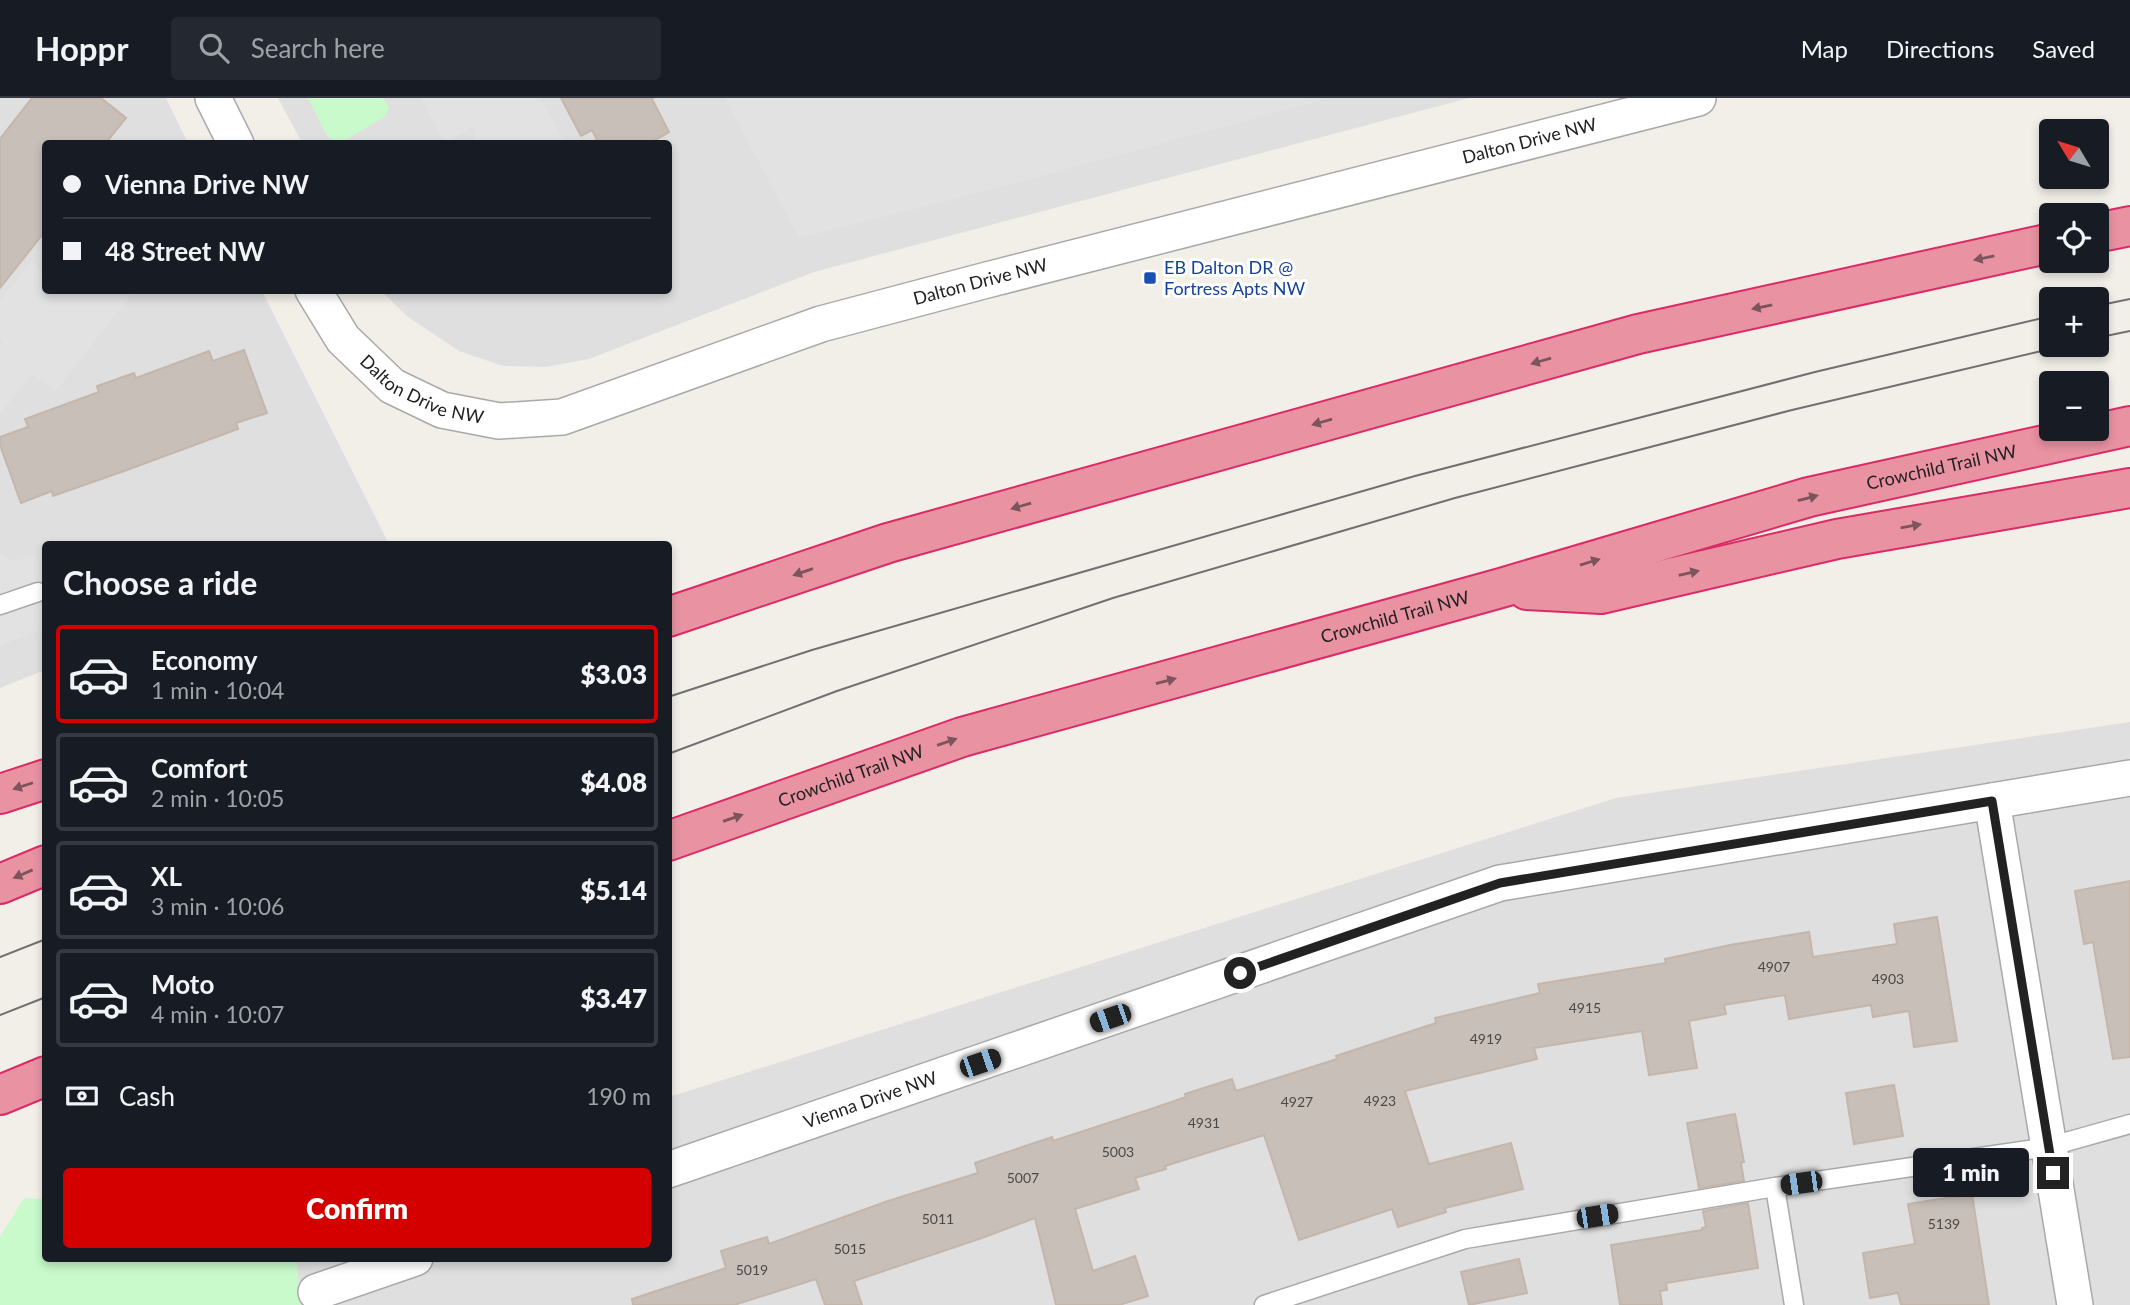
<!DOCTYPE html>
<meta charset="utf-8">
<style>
body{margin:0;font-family:Lato,sans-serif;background:#242831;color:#f1f3f6;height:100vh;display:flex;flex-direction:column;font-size:26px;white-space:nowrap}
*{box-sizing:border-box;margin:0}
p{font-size:23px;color:#9ea1a6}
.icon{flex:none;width:38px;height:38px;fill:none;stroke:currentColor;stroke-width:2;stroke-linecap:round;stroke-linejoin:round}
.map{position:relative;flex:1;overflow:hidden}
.details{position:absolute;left:42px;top:443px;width:630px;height:721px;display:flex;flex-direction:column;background:#171b24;border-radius:7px;box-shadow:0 4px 10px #0003}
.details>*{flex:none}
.hud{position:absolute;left:42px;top:42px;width:630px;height:154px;border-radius:7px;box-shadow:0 4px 10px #0003;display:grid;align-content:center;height:154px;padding:0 21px;background:#171b24}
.needle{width:46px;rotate:308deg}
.controls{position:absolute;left:2039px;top:21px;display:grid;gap:14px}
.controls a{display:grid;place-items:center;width:70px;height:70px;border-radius:7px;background:#171b24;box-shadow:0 4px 10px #0003;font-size:35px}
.end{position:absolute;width:32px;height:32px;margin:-16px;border:9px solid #222;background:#fff;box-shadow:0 0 0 4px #fff}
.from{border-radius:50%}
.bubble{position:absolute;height:49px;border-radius:7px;background:#171b24;box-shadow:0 4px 10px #0003;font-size:23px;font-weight:800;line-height:49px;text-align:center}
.car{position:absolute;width:21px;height:42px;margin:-21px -10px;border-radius:9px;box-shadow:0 0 5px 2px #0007;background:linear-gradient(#222 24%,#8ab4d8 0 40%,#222 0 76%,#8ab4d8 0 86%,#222 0)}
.hud b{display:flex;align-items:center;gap:24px;height:66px;font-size:26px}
.hud b+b{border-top:2px solid #363941}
.hud i{width:18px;height:18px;background:#f1f3f6}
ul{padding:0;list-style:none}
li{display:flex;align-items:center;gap:21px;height:98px;margin:0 14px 10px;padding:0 7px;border:4px solid #363941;border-radius:7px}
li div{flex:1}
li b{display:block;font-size:26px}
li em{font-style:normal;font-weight:800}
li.selected{border-color:#d40000}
li>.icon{width:63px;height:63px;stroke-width:1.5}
h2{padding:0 21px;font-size:32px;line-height:84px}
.pay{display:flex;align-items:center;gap:18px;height:77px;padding:0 21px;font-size:26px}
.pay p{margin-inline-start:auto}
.button{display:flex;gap:14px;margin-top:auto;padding:14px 21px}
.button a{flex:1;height:80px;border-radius:7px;background:#d40000;color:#fff;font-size:28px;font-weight:800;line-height:80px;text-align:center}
header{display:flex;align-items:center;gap:42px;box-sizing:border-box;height:98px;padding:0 35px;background:#171b24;border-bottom:2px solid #363941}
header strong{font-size:33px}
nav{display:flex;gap:38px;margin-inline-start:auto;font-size:24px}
.search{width:490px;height:63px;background:#242831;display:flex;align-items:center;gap:18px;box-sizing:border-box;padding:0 24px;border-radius:7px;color:#9ea1a6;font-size:26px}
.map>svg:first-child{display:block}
.residential{fill:#e0dfdf}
.park{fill:#c8facc}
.parking{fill:#e2e2e2}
.building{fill:#c7bfb8;stroke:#c4b6ab;stroke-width:2}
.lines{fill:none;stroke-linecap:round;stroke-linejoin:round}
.lane-casing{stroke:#a9a9a9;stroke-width:21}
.street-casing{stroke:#a9a9a9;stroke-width:38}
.highway-casing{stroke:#dc2a67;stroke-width:42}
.lane{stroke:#fff;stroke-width:18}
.street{stroke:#fff;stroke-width:35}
.highway{stroke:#e892a2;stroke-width:38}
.tram{stroke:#707070;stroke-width:2}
.oneway{fill:#7b545c}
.route{stroke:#222;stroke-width:9}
.transit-dot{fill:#1a4fb4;stroke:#fff;stroke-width:2.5}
.labels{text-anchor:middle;stroke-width:6;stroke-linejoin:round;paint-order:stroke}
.number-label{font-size:14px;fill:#4b4948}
.street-label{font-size:18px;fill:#222;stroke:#fff}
.transit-label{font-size:18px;fill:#164399;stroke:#fff;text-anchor:start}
</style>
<header>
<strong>Hoppr</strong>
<div class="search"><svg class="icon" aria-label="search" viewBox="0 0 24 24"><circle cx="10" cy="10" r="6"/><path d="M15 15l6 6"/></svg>Search here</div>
<nav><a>Map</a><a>Directions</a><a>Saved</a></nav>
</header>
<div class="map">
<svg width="2130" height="1207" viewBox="0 0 2130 1207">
<rect width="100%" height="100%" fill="#f2efe9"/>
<g class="residential">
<polygon points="0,0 166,0 188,45 46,46 46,192 262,193 389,446 46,446 45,572 0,590"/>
<polygon points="278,0 1469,0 814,174 589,261 546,269 503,268 459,253 408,219 381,193 668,192 668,46 302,45"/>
<polygon points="2130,624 2130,1207 301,1207 296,1160 668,1160 669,999 1616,700"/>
</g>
<g class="park">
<polygon points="308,0 383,0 389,9 385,19 340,45 328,39"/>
<polygon points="24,1100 45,1101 46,1160 296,1160 301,1207 0,1207 0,1139"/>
</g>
<g class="parking">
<polygon points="421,0 541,0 565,45 473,45 476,28 445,45"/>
<polygon points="725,0 1326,0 1327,1 944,104 799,140"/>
<polygon points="31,164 45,175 46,192 134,193 56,293 32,277 0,316 0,250 2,245 0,240 0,202"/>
<polygon points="46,454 45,530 0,548 0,455 13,463"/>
</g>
<g class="building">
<polygon points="32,0 101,0 126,20 105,46 46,46 46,132 0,190 0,41"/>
<polygon points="561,0 653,0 652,1 669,34 648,46 599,46 592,32 581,38"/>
<polygon points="244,252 267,315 236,325 238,331 127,372 53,398 52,393 21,405 0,347 0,339 28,329 25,321 99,294 97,288 134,275 136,280 209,253 213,263"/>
<polygon points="2130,783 2130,959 2113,961 2093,844 2084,846 2075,793"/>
<polygon points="1937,819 1957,943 1914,949 1909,913 1873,919 1871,907 1789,921 1785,897 1724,907 1726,916 1689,923 1697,970 1649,977 1642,933 1534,950 1537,961 1405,993 1429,1066 1511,1045 1523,1091 1445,1110 1446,1114 1398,1129 1392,1111 1299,1142 1264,1037 1165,1068 1166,1071 1135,1080 1139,1091 1075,1111 1093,1173 1135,1158 1148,1198 1119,1207 1056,1207 1035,1120 979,1141 854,1183 862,1207 825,1207 816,1181 734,1207 633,1207 632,1201 726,1170 721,1153 767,1139 769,1146 888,1103 978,1075 975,1065 1052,1039 1053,1043 1157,1009 1186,999 1185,996 1232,981 1236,993 1337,961 1336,958 1436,925 1435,920 1540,895 1538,886 1666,865 1665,861 1730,847 1809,834 1813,859 1897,846 1894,826"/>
<polygon points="1894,987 1903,1038 1854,1046 1846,995"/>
<polygon points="1735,1016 1744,1064 1741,1065 1744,1083 1699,1090 1687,1025"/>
<polygon points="1972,1096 1989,1207 1901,1207 1898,1195 1870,1200 1863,1155 1915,1146 1908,1106"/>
<polygon points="1748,1105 1758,1170 1666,1185 1667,1192 1660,1193 1662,1207 1620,1207 1611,1147 1702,1132 1702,1130 1706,1129 1703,1113"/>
<polygon points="1519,1161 1527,1195 1469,1207 1461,1174"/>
</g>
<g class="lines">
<defs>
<g id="lane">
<polyline points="0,507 38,494"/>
<polyline points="1775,1089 1794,1207"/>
<polyline points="1264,1207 1465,1141 1775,1089 2048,1049 2130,1026"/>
</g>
<g id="street">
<polyline points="213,0 236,46"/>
<path id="s1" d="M 313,192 L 343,241 L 392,288 L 442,312 L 499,323 L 562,319 L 821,226 L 983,183 L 1698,0"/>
<polyline points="1992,703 2075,1207"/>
<path id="s2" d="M 668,1072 L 1500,785 L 2130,680"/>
<polyline points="316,1194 415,1160"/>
</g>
<g id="highway">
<polyline points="2096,135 2130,128"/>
<polyline points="1527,492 1601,496 1837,441 2130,390"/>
<polyline points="668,519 888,445 1638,236 2051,145"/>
<polyline points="0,696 46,681"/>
<path id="s3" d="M 668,743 L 962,639 L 1501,490 L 1809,399 L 2130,328"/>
<polyline points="0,786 46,767"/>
<polyline points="0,997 46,978"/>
</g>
</defs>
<use href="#lane" class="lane-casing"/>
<use href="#street" class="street-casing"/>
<use href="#highway" class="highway-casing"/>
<use href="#lane" class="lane"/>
<use href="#street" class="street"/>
<use href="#highway" class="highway"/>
<g class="tram">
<polyline points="2096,208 2130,201"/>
<polyline points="2096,240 2130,233"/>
<polyline points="668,599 812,552 1415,378 1815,274 2051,218"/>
<polyline points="668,656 837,593 1113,500 1455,400 1792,312 2067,247"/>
<polyline points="0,859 46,841"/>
<polyline points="0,917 46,899"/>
</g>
</g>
<defs><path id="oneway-solid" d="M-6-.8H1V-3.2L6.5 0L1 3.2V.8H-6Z" transform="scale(1.75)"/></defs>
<g class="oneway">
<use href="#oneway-solid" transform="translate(1984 160) rotate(168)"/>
<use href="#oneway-solid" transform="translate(1762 209) rotate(168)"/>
<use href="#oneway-solid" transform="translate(1541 263) rotate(164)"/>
<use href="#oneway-solid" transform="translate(1322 324) rotate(164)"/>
<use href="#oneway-solid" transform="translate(1808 400) rotate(-15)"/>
<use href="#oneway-solid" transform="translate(1021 408) rotate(164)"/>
<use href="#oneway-solid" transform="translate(1911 428) rotate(-10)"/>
<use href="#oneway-solid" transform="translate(1590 464) rotate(-17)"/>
<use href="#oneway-solid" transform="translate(803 474) rotate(161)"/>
<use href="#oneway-solid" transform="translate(1689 475) rotate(-13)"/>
<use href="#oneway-solid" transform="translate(1166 583) rotate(-15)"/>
<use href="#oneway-solid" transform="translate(947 644) rotate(-19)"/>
<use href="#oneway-solid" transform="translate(23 688) rotate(162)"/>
<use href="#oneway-solid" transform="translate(733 720) rotate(-19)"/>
<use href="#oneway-solid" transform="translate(23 776) rotate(157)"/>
</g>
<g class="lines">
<polyline class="route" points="1240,875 1500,785 1992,703 2053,1075"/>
</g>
<rect class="transit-dot" x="1143" y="173" width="14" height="14" rx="3.5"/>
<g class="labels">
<g class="number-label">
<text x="1774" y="874">4907</text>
<text x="1888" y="886">4903</text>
<text x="1585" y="915">4915</text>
<text x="1486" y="946">4919</text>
<text x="1380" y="1008">4923</text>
<text x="1297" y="1009">4927</text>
<text x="1204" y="1030">4931</text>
<text x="1118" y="1059">5003</text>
<text x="1023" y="1085">5007</text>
<text x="938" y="1126">5011</text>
<text x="1944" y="1131">5139</text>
<text x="850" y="1156">5015</text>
<text x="752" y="1177">5019</text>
</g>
<g class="street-label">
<text dy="6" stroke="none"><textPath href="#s1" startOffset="1309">Dalton Drive NW</textPath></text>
<text dy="6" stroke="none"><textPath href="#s1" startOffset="742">Dalton Drive NW</textPath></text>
<text dy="6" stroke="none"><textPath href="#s1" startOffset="154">Dalton Drive NW</textPath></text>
<text dy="6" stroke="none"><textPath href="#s3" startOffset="1328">Crowchild Trail NW</textPath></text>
<text dy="6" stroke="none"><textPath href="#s3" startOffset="761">Crowchild Trail NW</textPath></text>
<text dy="6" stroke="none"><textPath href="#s3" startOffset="194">Crowchild Trail NW</textPath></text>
<text dy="6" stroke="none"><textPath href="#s2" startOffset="214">Vienna Drive NW</textPath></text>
</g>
<g class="transit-label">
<text x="1164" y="176">EB Dalton DR @<tspan x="1164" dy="21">Fortress Apts NW</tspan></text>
</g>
</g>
</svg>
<div class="controls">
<a><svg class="needle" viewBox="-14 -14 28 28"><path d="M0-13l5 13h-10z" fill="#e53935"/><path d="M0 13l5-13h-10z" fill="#9ea1a6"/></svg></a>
<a><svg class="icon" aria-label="locate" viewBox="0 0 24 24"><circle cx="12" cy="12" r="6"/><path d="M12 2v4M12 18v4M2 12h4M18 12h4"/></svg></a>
<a>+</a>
<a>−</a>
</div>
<i class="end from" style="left:1240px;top:875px"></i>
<i class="end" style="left:2053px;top:1075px"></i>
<div class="bubble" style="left:1913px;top:1050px;width:116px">1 min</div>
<i class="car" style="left:1110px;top:920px;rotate:251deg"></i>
<i class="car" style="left:980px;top:965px;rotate:71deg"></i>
<i class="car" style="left:1801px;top:1085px;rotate:262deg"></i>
<i class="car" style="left:1597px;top:1118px;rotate:81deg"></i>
<div class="hud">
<b><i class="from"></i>Vienna Drive NW</b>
<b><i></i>48 Street NW</b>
</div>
<section class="details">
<h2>Choose a ride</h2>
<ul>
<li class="selected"><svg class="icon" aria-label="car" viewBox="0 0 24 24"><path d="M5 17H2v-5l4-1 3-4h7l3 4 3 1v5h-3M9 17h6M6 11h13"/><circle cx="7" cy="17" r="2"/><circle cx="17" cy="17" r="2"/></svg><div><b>Economy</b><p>1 min · 10:04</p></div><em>$3.03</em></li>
<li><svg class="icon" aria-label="car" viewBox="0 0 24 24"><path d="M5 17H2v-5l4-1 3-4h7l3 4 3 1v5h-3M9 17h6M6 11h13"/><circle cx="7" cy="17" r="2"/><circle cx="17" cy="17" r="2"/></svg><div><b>Comfort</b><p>2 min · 10:05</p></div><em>$4.08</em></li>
<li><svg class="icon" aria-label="car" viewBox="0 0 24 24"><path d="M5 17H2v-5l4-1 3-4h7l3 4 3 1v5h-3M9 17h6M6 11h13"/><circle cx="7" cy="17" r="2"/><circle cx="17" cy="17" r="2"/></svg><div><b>XL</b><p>3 min · 10:06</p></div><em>$5.14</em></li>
<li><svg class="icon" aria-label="car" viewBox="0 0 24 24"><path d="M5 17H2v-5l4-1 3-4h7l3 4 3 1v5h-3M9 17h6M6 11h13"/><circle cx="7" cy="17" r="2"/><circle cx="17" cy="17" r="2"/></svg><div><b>Moto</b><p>4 min · 10:07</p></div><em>$3.47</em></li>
</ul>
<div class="pay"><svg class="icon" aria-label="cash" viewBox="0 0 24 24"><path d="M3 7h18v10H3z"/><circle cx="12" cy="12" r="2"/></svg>Cash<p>190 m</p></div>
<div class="button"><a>Confirm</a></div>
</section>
</div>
